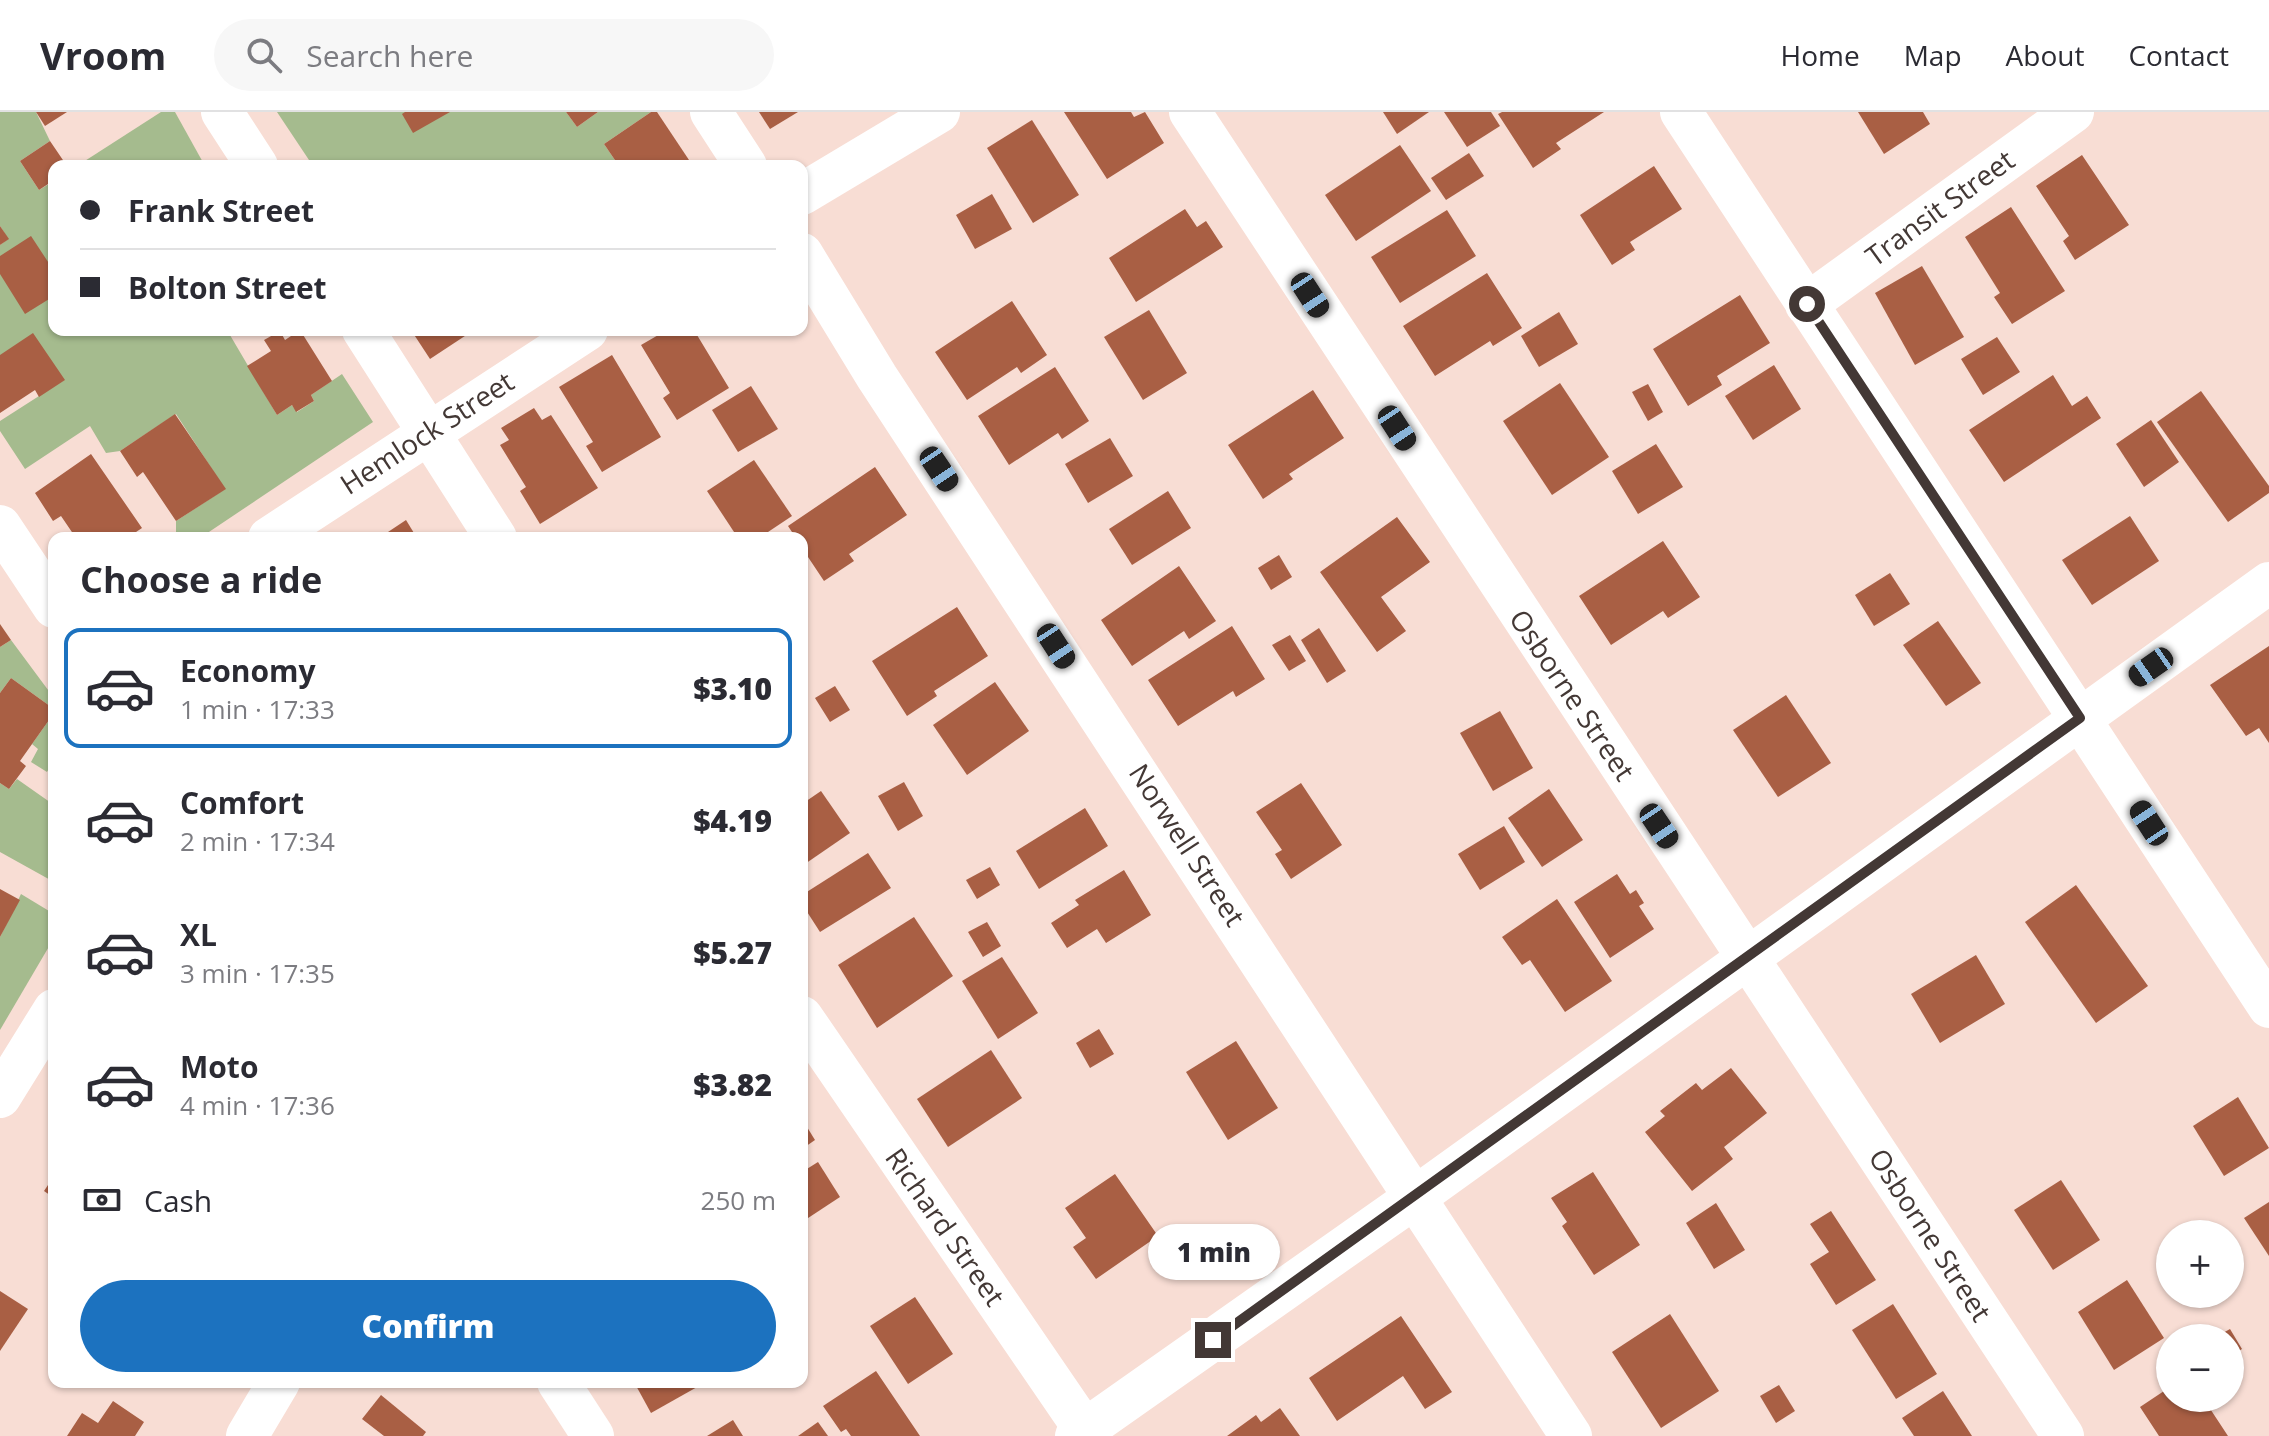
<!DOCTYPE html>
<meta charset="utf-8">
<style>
body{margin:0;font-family:"Open Sans",sans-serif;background:#f7f7f7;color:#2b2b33;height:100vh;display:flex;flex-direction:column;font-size:30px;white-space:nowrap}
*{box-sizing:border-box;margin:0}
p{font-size:26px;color:#7c7c81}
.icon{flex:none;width:44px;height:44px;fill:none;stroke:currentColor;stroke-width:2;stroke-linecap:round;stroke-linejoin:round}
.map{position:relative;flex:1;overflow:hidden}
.panel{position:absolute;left:48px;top:420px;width:760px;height:856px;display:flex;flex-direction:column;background:#fff;border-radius:16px;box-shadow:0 2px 6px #0004}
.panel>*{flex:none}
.top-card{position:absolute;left:48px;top:48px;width:760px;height:176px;border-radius:16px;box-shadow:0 2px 6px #0004;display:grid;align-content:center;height:176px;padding:0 32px;background:#fff}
.buttons{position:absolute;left:2156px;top:1108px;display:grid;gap:16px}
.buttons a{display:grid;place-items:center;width:88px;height:88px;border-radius:50%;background:#fff;box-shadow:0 2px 6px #0004;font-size:40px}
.end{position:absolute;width:36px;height:36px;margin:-18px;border:10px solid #433835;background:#fff;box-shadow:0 0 0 4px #fff}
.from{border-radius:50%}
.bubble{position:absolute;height:56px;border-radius:28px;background:#fff;box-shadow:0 2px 6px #0004;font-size:26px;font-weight:800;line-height:56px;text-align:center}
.car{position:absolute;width:24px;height:48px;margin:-24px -12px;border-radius:10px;box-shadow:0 0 6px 2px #0007;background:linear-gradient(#222 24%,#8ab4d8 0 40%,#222 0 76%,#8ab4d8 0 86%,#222 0)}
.top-card b{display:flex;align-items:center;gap:28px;height:76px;font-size:30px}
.top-card b+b{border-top:2px solid #e1e1e2}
.top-card i{width:20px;height:20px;background:#2b2b33}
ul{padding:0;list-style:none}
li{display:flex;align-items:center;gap:24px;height:120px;margin:0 16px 12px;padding:0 16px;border:4px solid transparent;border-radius:16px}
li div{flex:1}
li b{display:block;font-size:30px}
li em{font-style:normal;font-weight:800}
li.on{border-color:#1c72bf}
li>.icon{width:72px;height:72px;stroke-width:1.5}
h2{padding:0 32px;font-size:36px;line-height:96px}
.pay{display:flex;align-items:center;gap:20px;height:88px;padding:0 32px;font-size:30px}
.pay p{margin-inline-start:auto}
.cta{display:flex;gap:16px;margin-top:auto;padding:16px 32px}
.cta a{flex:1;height:92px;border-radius:48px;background:#1c72bf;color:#fff;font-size:32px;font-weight:800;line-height:92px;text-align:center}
header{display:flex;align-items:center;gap:48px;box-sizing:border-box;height:112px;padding:0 40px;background:#fff;border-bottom:2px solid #e1e1e2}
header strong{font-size:38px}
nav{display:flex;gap:44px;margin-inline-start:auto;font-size:28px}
.search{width:560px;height:72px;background:#f7f7f7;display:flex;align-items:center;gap:20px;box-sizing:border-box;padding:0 28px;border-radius:44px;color:#7c7c81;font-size:30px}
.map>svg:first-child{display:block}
.green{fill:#a5bb8e}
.building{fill:#a95f44}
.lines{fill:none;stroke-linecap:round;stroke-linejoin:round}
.street{stroke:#fff;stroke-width:42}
.route{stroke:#433835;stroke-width:10}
.labels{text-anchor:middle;stroke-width:8;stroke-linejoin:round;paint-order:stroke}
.street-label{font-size:28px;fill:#433835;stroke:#fff}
</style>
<header>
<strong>Vroom</strong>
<div class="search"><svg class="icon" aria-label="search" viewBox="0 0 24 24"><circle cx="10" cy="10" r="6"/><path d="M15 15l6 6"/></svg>Search here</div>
<nav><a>Home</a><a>Map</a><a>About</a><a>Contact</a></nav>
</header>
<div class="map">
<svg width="2269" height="1324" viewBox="0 0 2269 1324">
<rect width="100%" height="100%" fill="#f8ddd4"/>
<g class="green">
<polygon points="0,0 36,0 50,29 20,49 39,78 54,69 54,218 227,218 277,303 292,293 297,300 314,289 311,283 342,262 373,310 200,426 168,426 176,421 176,409 225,377 176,302 120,339 106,341 90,314 25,357 0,319 0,309 64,268 0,243 0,133 8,127 0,114"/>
<polygon points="161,0 175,0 205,54 77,54"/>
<polygon points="277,0 566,0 577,15 598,0 651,0 604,32 619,54 313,54"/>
<polygon points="11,528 54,586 54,597 11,566 0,581 0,535"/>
<polygon points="54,601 54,648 47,660 31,650 38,637 32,632"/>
<polygon points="17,667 54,693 54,770 0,740 0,671 9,677"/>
<polygon points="21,782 54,802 54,826 0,918 0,825"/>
</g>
<g class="building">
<polygon points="36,0 67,0 45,14"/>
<polygon points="405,0 450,0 413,21 402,2"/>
<polygon points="566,0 598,0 577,15"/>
<polygon points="651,0 657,0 693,54 619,54 604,32"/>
<polygon points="759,0 798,0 770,17"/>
<polygon points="1064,0 1131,0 1134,5 1145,0 1164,31 1107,67"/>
<polygon points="1383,0 1429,0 1397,22"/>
<polygon points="1444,0 1491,0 1500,14 1467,35"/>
<polygon points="1502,0 1604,0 1556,31 1561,37 1533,56 1498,2"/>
<polygon points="1858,0 1923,0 1930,12 1884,42"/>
<polygon points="1032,8 1079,83 1033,111 987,36"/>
<polygon points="50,29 67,54 54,54 54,68 39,78 20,49"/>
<polygon points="1400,33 1431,79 1356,129 1325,83"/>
<polygon points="1469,41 1484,64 1446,88 1431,66"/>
<polygon points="2082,43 2129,113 2075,148 2063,129 2069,124 2036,74"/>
<polygon points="1654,54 1682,97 1630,130 1635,138 1612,153 1580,103"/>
<polygon points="992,82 1012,117 975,137 956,103"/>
<polygon points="2011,95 2065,179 2012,212 1994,185 2000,181 1965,125"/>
<polygon points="1185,97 1197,115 1206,109 1223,135 1136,190 1109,146"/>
<polygon points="1447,98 1476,144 1400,191 1371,145"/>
<polygon points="0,114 9,127 0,133"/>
<polygon points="31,124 54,159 54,184 25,202 0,162 0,144"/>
<polygon points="1922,154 1964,225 1915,253 1875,181"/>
<polygon points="1487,161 1522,216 1493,234 1490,229 1435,264 1403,214"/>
<polygon points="1740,183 1770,231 1717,264 1722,273 1688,294 1653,237"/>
<polygon points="1012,189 1047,243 1021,261 1017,255 967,288 935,240"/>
<polygon points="1149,198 1187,261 1143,288 1104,225"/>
<polygon points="1559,200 1578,232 1539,255 1521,224"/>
<polygon points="300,218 332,269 311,283 314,289 296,300 292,293 277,303 247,254 271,239 264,228 280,219 285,228"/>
<polygon points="411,218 474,218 430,247"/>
<polygon points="667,218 694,218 729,276 677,308 663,286 670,281 641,233"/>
<polygon points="33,221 65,268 39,285 35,278 0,301 0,243"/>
<polygon points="1997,225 2020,260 1983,283 1961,247"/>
<polygon points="612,243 661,325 602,360 586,334 593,330 559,275"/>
<polygon points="1774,253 1801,297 1753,328 1725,284"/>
<polygon points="1055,255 1089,309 1062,327 1058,321 1009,353 978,304"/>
<polygon points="2053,263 2072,294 2087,284 2101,306 2004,370 1969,318"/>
<polygon points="1560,271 1609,345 1552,383 1503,309"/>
<polygon points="1648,272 1663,300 1648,309 1632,280"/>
<polygon points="751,274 778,317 738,340 712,298"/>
<polygon points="1313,278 1344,326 1289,362 1293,367 1263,387 1228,333"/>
<polygon points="2201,279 2269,374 2269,381 2228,410 2157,310"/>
<polygon points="534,296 542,308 551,303 598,376 540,412 520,379 526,375 500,333 509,328 501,316"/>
<polygon points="175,302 226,377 176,409 143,360 137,365 120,339"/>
<polygon points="2151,308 2179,350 2144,375 2116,332"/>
<polygon points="1110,326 1133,364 1088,391 1065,352"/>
<polygon points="1656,332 1683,375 1638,402 1612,359"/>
<polygon points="91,342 142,416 127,426 76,426 61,404 53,409 35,381"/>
<polygon points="754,348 792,404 759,426 738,426 707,379"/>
<polygon points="875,355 907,403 849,442 854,449 824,469 802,436 802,426 796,426 788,414"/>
<polygon points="1168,379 1191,416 1132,453 1109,417"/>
<polygon points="2130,404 2159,449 2092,493 2062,448"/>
<polygon points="1397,405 1430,450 1381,485 1406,519 1377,540 1320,460"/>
<polygon points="406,408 417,426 379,426"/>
<polygon points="1663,429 1700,485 1668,506 1663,499 1611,533 1579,484"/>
<polygon points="1279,443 1292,465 1271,478 1258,456"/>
<polygon points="1179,454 1216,509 1189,527 1184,519 1132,554 1101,508"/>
<polygon points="1890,461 1910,492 1874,514 1855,483"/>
<polygon points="957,495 988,544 934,579 937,584 907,604 872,549"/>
<polygon points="1938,509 1981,571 1946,594 1903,533"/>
<polygon points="0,512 11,528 0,535"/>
<polygon points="1232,514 1265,567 1236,585 1233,579 1178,614 1148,568"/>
<polygon points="1319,516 1346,559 1327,571 1301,528"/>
<polygon points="1290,523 1306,549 1289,559 1272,533"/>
<polygon points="2269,534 2269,631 2259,616 2246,624 2210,573"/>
<polygon points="11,566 54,597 54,601 20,649 26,654 9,677 0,671 0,581"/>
<polygon points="995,570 1029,619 967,663 933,613"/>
<polygon points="835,574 850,598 830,610 815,586"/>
<polygon points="1786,583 1831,651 1778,685 1733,618"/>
<polygon points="1500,599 1533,656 1493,679 1460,621"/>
<polygon points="904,670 923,704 898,719 878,684"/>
<polygon points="1301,671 1342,733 1291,767 1275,742 1282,738 1256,700"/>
<polygon points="1549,677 1583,728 1542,755 1508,706"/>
<polygon points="821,679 850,721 802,754 802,692"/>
<polygon points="1085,696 1108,734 1039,777 1016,739"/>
<polygon points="1504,714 1525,750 1480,778 1458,742"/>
<polygon points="868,741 891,776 820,820 802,792 802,783"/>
<polygon points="990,755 1000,773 977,787 966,768"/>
<polygon points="1124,758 1151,803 1106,831 1097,817 1067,836 1051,811 1079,793 1075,788"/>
<polygon points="1617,762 1630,782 1636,778 1644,791 1639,794 1654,817 1610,846 1574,790"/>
<polygon points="2076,773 2148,874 2096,911 2025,810"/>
<polygon points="0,777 20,788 0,825"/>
<polygon points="1557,787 1612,869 1565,900 1530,848 1522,853 1502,825"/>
<polygon points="914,805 953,864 877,916 838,853"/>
<polygon points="987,810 1001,834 983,845 968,820"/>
<polygon points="1976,843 2005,892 1940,931 1911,882"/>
<polygon points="1002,845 1038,901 998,927 962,869"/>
<polygon points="1099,917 1114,942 1090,956 1076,931"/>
<polygon points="1236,929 1278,996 1228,1028 1186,960"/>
<polygon points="991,938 1022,986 948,1035 917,987"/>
<polygon points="1731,956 1767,1001 1724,1035 1733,1047 1692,1079 1645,1020 1665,1004 1660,999 1696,971 1702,978"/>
<polygon points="2238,985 2269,1036 2224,1064 2193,1014"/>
<polygon points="802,1007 815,1028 802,1037"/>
<polygon points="818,1050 840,1085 802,1110 802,1060"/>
<polygon points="1593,1060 1640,1133 1594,1163 1562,1114 1567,1110 1551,1086"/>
<polygon points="1115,1062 1158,1124 1096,1167 1073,1135 1086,1126 1065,1096"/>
<polygon points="54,1064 54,1086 44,1079"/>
<polygon points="2061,1068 2100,1128 2053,1158 2014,1098"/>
<polygon points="2269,1090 2269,1144 2244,1106"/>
<polygon points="1716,1091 1745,1138 1714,1157 1686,1111"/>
<polygon points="1831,1099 1876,1168 1836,1193 1810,1152 1829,1140 1810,1112"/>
<polygon points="2127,1168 2164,1226 2114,1258 2078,1200"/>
<polygon points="0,1179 28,1197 0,1239"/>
<polygon points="915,1185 953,1242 908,1272 870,1214"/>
<polygon points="1893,1192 1937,1262 1896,1287 1852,1218"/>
<polygon points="1670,1202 1719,1279 1661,1316 1612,1240"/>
<polygon points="1401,1204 1452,1280 1425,1297 1403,1264 1337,1309 1309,1266"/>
<polygon points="2230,1217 2242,1237 2230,1244 2230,1226 2214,1226"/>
<polygon points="876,1259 920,1324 851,1324 846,1317 841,1320 823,1294"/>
<polygon points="634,1270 706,1270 651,1301"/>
<polygon points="1779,1273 1795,1299 1776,1311 1760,1284"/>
<polygon points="2170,1275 2170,1286 2203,1286 2228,1324 2159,1324 2140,1295"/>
<polygon points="1943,1279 1972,1324 1914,1324 1902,1306"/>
<polygon points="381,1283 426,1320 423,1324 384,1324 362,1307"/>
<polygon points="113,1289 144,1310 135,1324 67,1324 82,1301 98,1311"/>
<polygon points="1280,1296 1300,1324 1227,1324 1256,1303 1261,1310"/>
<polygon points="733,1308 743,1324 707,1324"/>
<polygon points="818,1310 828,1324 798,1324"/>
</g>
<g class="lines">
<g class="street">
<polyline points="222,0 257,54"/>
<polyline points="711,0 746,54"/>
<polyline points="1190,0 2063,1324"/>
<polyline points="1681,0 2269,895"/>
<polyline points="802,82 939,0"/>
<polyline points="802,142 877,265 1571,1324"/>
<polyline points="1807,192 2073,0"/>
<polyline points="363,218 496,426"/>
<polyline points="0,414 54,495"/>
<polyline points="269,426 587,218"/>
<polyline points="802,905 1089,1324"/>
<polyline points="0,985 54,898"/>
<polyline points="558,1270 593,1324"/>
<polyline points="247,1324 279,1270"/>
<polyline points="1076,1324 1417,1084 2269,471"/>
</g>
</g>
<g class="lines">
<polyline class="route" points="1213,1228 2080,606 1807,192"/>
</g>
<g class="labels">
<g class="street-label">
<text transform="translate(1940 96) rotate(-36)" y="10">Transit Street</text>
<text transform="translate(427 321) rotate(-33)" y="10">Hemlock Street</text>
<text transform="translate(1572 583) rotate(56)" y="10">Osborne Street</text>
<text transform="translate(1187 733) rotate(57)" y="10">Norwell Street</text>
<text transform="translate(945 1115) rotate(55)" y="10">Richard Street</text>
<text transform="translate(1930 1123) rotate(57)" y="10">Osborne Street</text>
</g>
</g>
</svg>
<div class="buttons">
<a>+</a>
<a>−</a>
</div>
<i class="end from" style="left:1807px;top:192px"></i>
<i class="end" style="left:1213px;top:1228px"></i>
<div class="bubble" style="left:1148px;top:1112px;width:132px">1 min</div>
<i class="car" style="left:1310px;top:183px;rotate:147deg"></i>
<i class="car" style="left:1397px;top:316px;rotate:147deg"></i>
<i class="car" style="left:939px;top:357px;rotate:146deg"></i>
<i class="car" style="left:1056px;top:534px;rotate:147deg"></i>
<i class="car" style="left:2151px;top:555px;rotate:235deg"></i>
<i class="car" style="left:2149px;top:711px;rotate:327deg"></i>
<i class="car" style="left:1659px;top:714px;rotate:146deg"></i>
<div class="top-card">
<b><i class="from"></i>Frank Street</b>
<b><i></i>Bolton Street</b>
</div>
<section class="panel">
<h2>Choose a ride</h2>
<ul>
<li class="on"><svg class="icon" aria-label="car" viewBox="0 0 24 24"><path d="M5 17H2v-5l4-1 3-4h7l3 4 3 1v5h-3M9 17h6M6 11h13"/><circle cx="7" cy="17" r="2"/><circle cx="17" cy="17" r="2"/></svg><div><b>Economy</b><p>1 min · 17:33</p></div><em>$3.10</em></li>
<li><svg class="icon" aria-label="car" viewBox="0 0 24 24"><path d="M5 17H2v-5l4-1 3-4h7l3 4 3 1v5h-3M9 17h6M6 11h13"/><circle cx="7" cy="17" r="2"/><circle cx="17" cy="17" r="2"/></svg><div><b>Comfort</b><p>2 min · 17:34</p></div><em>$4.19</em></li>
<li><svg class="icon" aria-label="car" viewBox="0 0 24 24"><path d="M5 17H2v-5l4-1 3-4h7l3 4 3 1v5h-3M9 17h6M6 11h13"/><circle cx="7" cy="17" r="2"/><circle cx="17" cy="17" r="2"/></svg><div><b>XL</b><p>3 min · 17:35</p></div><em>$5.27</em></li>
<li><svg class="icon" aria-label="car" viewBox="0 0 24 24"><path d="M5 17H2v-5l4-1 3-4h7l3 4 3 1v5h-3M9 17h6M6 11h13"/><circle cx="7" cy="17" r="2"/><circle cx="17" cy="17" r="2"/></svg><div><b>Moto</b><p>4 min · 17:36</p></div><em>$3.82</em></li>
</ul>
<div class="pay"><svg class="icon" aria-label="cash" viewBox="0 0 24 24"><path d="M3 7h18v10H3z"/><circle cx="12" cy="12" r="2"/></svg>Cash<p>250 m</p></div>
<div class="cta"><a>Confirm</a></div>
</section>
</div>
